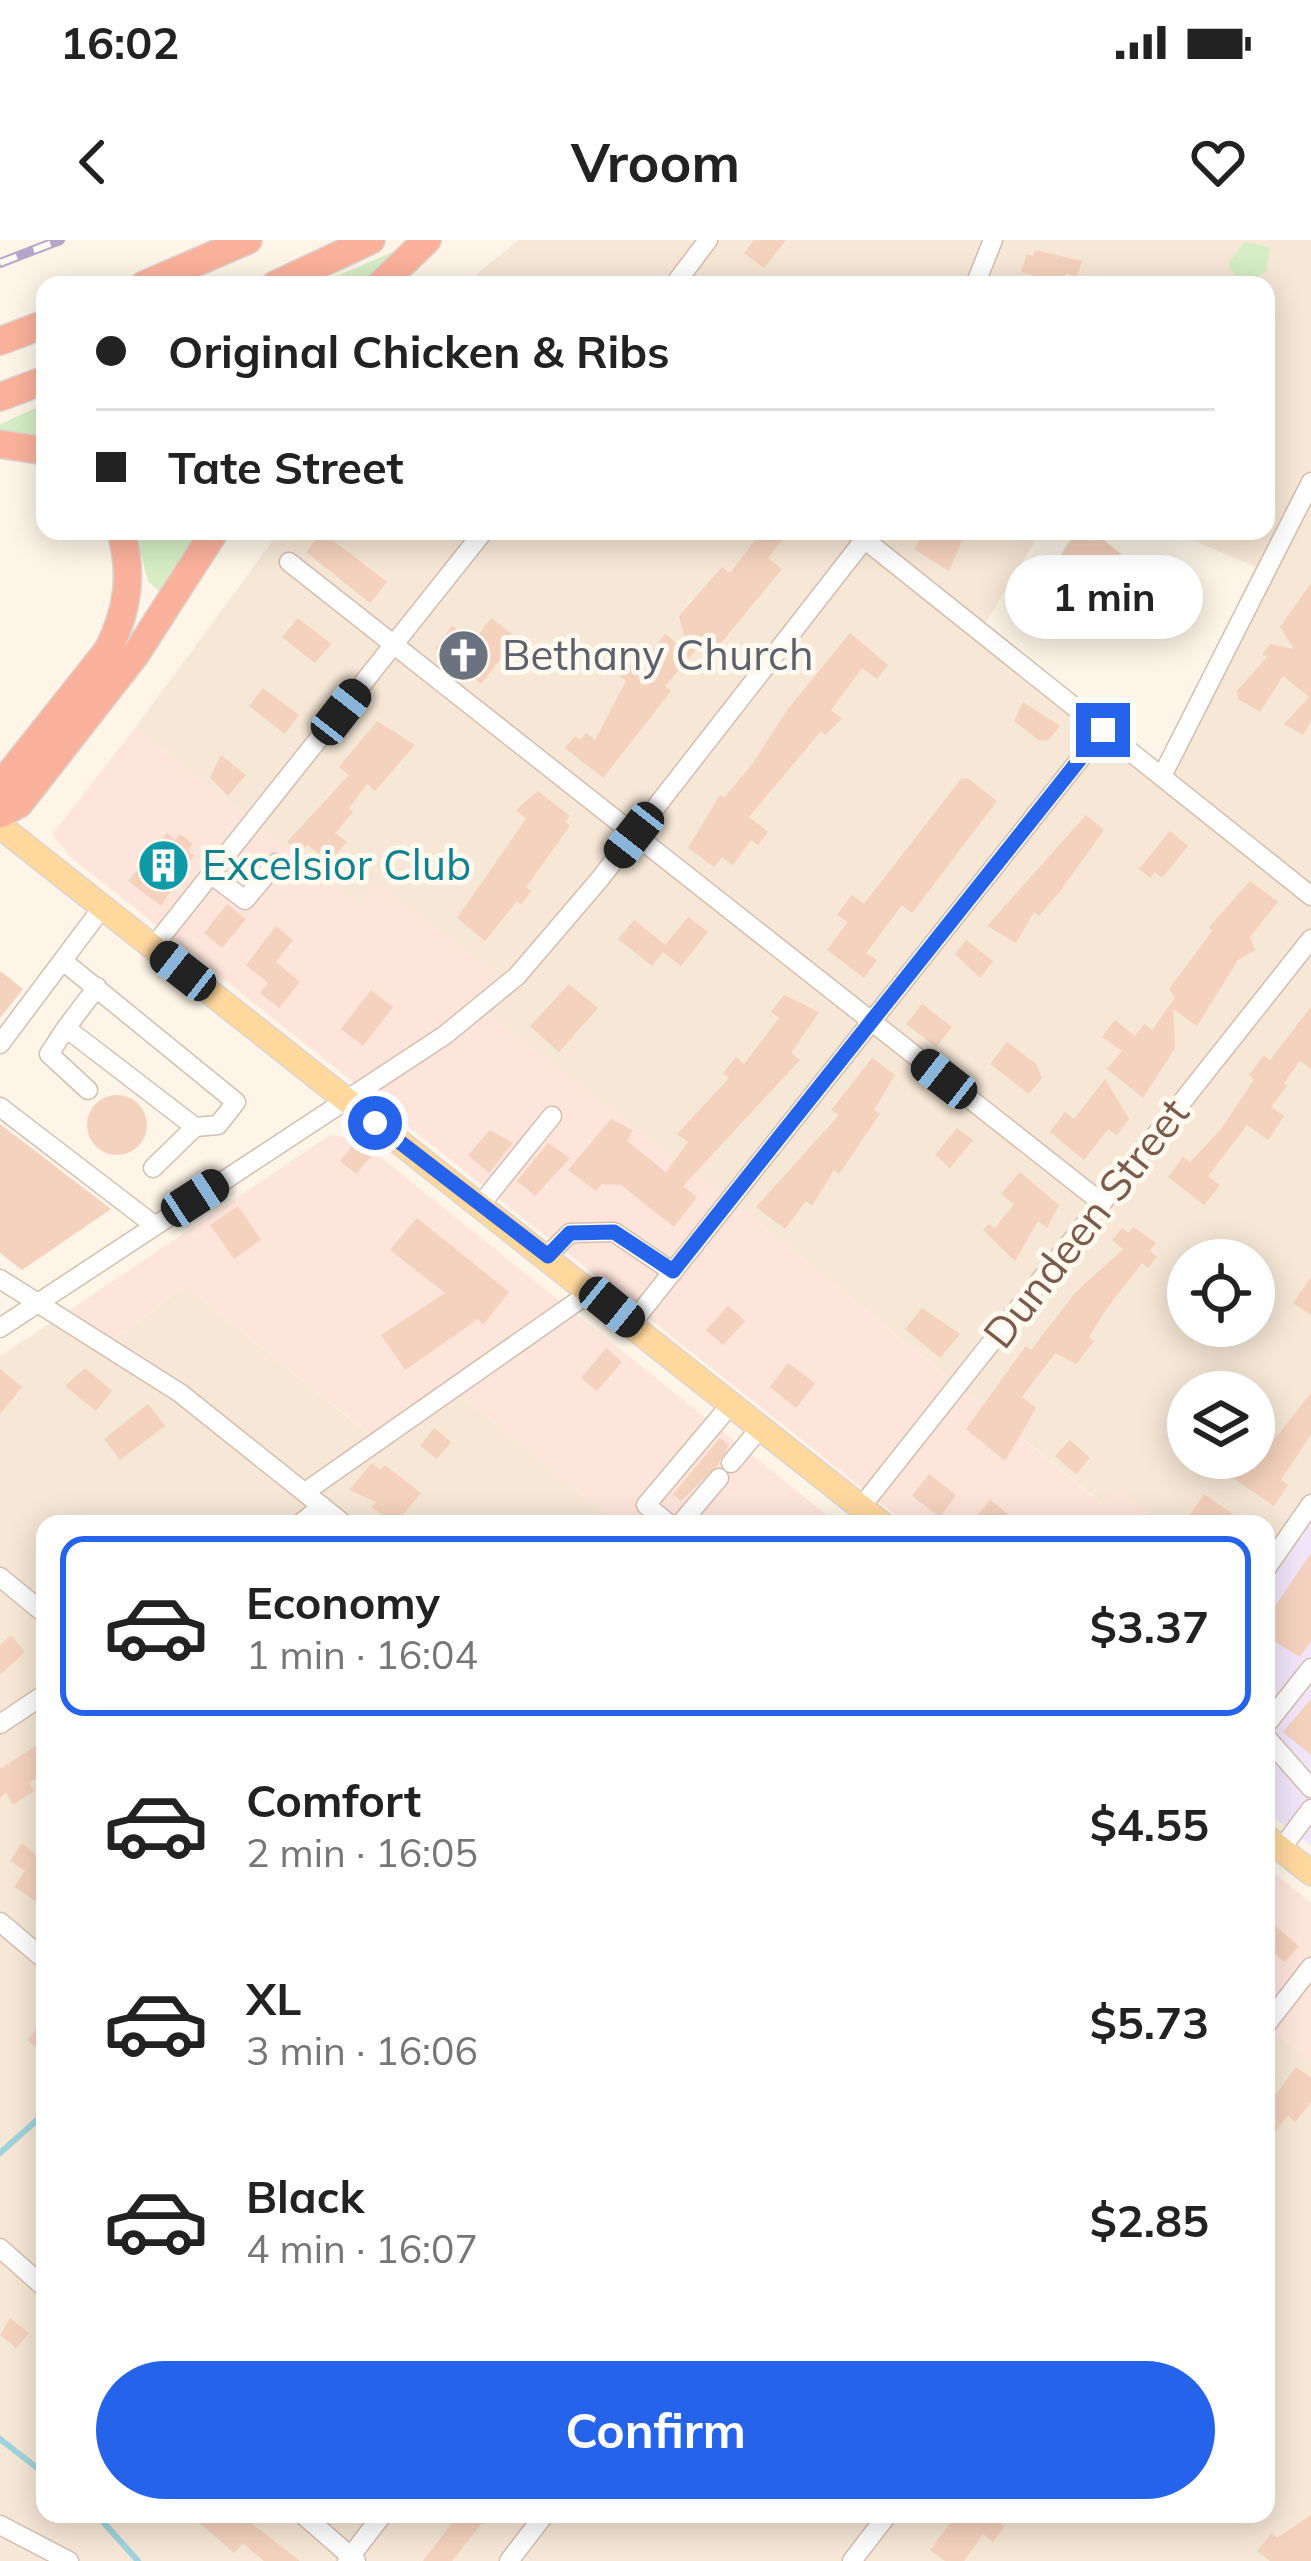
<!DOCTYPE html>
<meta charset="utf-8">
<style>
body{margin:0;font-family:Mulish,sans-serif;background:#f6f6f6;color:#222;height:100vh;display:flex;flex-direction:column;font-size:45px;white-space:nowrap}
*{box-sizing:border-box;margin:0}
p{font-size:39px;color:#767676}
.icon{flex:none;width:66px;height:66px;fill:none;stroke:currentColor;stroke-width:2;stroke-linecap:round;stroke-linejoin:round}
.map{position:relative;flex:1;overflow:hidden}
.panel{position:absolute;left:36px;top:1275px;width:1239px;height:1008px;display:flex;flex-direction:column;background:#fff;border-radius:24px;box-shadow:0 6px 30px #0003}
.panel>*{flex:none}
.top-card{position:absolute;left:36px;top:36px;width:1239px;height:264px;border-radius:24px;box-shadow:0 6px 30px #0003;display:grid;align-content:center;height:264px;padding:0 60px;background:#fff}
.fabs{position:absolute;left:1167px;top:999px;display:grid;gap:24px}
.fabs a{display:grid;place-items:center;width:108px;height:108px;border-radius:50%;background:#fff;box-shadow:0 6px 30px #0003;font-size:60px}
.end{position:absolute;width:54px;height:54px;margin:-27px;border:15px solid #2563eb;background:#fff;box-shadow:0 0 0 6px #fff}
.from{border-radius:50%}
.bubble{position:absolute;height:84px;border-radius:42px;background:#fff;box-shadow:0 6px 30px #0003;font-size:39px;font-weight:700;line-height:84px;text-align:center}
.car{position:absolute;width:36px;height:72px;margin:-36px -18px;border-radius:15px;box-shadow:0 0 9px 3px #0007;background:linear-gradient(#222 24%,#8ab4d8 0 40%,#222 0 76%,#8ab4d8 0 86%,#222 0)}
.top-card b{display:flex;align-items:center;gap:42px;height:114px;font-size:45px}
.top-card b+b{border-top:3px solid #e0e0e0}
.top-card i{width:30px;height:30px;background:#222}
ul{padding:21px 0 0;list-style:none}
li{display:flex;align-items:center;gap:36px;height:180px;margin:0 24px 18px;padding:0 36px;border:6px solid transparent;border-radius:24px}
li div{flex:1}
li b{display:block;font-size:45px}
li em{font-style:normal;font-weight:700}
li.selected{border-color:#2563eb}
li>.icon{width:108px;height:108px;stroke-width:1.5}
.action{display:flex;gap:24px;margin-top:auto;padding:24px 60px}
.action a{flex:1;height:138px;border-radius:72px;background:#2563eb;color:#fff;font-size:48px;font-weight:700;line-height:138px;text-align:center}
.status{display:flex;justify-content:space-between;align-items:center;height:84px;padding:0 60px;background:#fff;direction:ltr}
.status svg{height:33px;fill:currentColor}
header{display:flex;justify-content:space-between;align-items:center;height:156px;padding:0 60px;background:#fff;font-size:54px;font-weight:700}
.map>svg:first-child{display:block}
.residential{fill:#f6e7d6;fill-rule:evenodd}
.commercial{fill:#fee5dc}
.education{fill:#f2e5fa}
.green{fill:#d6edc5}
.lines{fill:none;stroke-linecap:round;stroke-linejoin:round}
.stream{stroke:#a0d4dc;stroke-width:6}
.building{fill:#f5d2be}
.minor-casing{stroke:#d4beaf;stroke-width:21}
.major-casing{stroke:#dcd4d0;stroke-width:27}
.highway-casing{stroke:#dcd4d0;stroke-width:30}
.minor{stroke:#fff;stroke-width:18}
.major{stroke:#ffd89e;stroke-width:24}
.highway{stroke:#fbb29c;stroke-width:27}
.rail-casing{stroke:#b7a5c9;stroke-width:10}
.rail{stroke:#fff9f0;stroke-width:6;stroke-dasharray:18;stroke-linecap:butt}
.route{stroke:#2563eb;stroke-width:15}
.labels{text-anchor:middle;stroke-width:10;stroke-linejoin:round;paint-order:stroke}
.worship-label{font-size:42px;fill:#5b616d;stroke:#fff9f0;text-anchor:start}
.culture-label{font-size:42px;fill:#0d838f;stroke:#fff9f0;text-anchor:start}
.street-label{font-size:42px;fill:#7a5a4a;stroke:#fff9f0}
</style>
<div class="status"><b>16:02</b><svg viewBox="0 0 49 12"><path d="M0 12V9h3v3zM5 12V6h3v6zM10 12V3h3v9zM15 12V0h3v12zM26 1h20v11H26zM47 4h2v5h-2z"/></svg></div>
<header><svg class="icon" aria-label="back" viewBox="0 0 24 24"><path d="M15 5l-7 7 7 7"/></svg>Vroom<svg class="icon" aria-label="heart" viewBox="0 0 24 24"><path d="M12 20l-8-8c-3-5 5-10 8-4 3-6 11-1 8 4z"/></svg></header>
<div class="map">
<svg width="1311" height="2321" viewBox="0 0 1311 2321">
<rect width="100%" height="100%" fill="#fef5e8"/>
<g class="residential">
<path d="M 519,0 L 1311,0 L 1311,1279 L 1266,1346 L 1266,1284 L 1140,1284 L 1148,1272 L 1103,1264 L 778,998 L 486,773 L 376,645 L 361,666 L 135,488 L 280,291 L 1041,291 L 984,386 L 1161,523 L 1255,327 L 1172,291 L 1266,291 L 1266,45 L 463,45 ZM 1188,1020 L 1254,1020 L 1254,1086 L 1188,1086 ZM 1188,1152 L 1254,1152 L 1254,1218 L 1188,1218 Z"/>
<polygon points="185,1046 372,1197 449,1146 618,1284 45,1284 45,2274 1266,2274 1266,1786 1311,1821 1311,2321 0,2321 0,1116 70,1070 115,1099"/>
</g>
<g class="commercial">
<polygon points="135,488 360,665 376,644 510,743 487,773 778,998 1102,1264 1115,1248 1148,1272 1140,1284 907,1284 72,618 52,595"/>
<polygon points="330,895 359,900 838,1284 618,1284 449,1146 373,1197 185,1046 114,1099 70,1070"/>
<polygon points="1266,1626 1311,1663 1311,1821 1266,1786"/>
</g>
<polygon class="education" points="1311,1279 1311,1606 1266,1571 1266,1443 1270,1436 1266,1433 1266,1346"/>
<g class="green">
<polygon points="1245,2 1270,8 1266,32 1243,45 1228,24"/>
<polygon points="406,6 366,45 317,45"/>
<polygon points="45,164 45,199 0,190 0,184"/>
<polygon points="135,291 199,291 161,353 148,341"/>
</g>
<g class="lines">
<g class="stream">
<polyline points="0,1913 45,1873"/>
<polyline points="0,2199 45,2234"/>
<polyline points="96,2274 138,2321"/>
</g>
</g>
<g class="building">
<polygon points="754,0 786,0 764,28 744,13"/>
<polygon points="1035,10 1082,21 1077,36 1066,33 1063,44 1021,32 1027,14 1033,16"/>
<polygon points="762,291 789,291 768,318 782,329 716,409 704,400 665,446 671,451 603,538 565,508 575,496 580,500 586,493 595,500 626,441 620,436 632,421 640,427 665,394 688,412 679,376 722,327 730,333"/>
<polygon points="926,291 966,291 949,331 914,309"/>
<polygon points="1076,291 1096,301 1099,296 1132,323 1111,355 1122,362 1102,392 1038,351"/>
<polygon points="322,292 387,342 370,363 306,312"/>
<polygon points="1311,343 1311,481 1303,495 1284,484 1309,457 1283,436 1260,472 1238,459 1237,451 1267,417 1262,414 1270,404 1294,409 1280,387"/>
<polygon points="298,378 331,404 315,423 282,397"/>
<polygon points="491,378 517,398 481,444 435,408 452,386 473,402"/>
<polygon points="850,393 888,425 877,439 862,428 831,470 842,479 825,495 821,491 749,577 768,592 758,605 751,600 733,625 722,617 714,627 688,608 720,555 724,558 753,523 788,469"/>
<polygon points="263,448 299,475 285,494 249,466"/>
<polygon points="1023,462 1060,486 1048,500 1040,501 1014,481"/>
<polygon points="377,481 415,505 375,551 367,544 349,568 353,572 335,593 347,602 329,622 307,605 300,613 287,602 349,535 339,527"/>
<polygon points="221,515 246,535 228,556 210,537"/>
<polygon points="968,538 997,561 912,673 902,665 866,713 877,720 864,738 827,710 848,682 837,675 852,655 864,664 961,539"/>
<polygon points="538,551 570,576 565,582 570,586 526,647 531,651 521,665 517,661 485,701 457,678 526,579 516,570"/>
<polygon points="1086,575 1104,590 1061,650 1039,676 1034,672 1016,703 987,686"/>
<polygon points="1170,591 1188,606 1162,638 1155,632 1150,638 1139,629"/>
<polygon points="167,593 175,600 180,594 193,604 188,611 194,615 161,666 128,641"/>
<polygon points="1250,641 1278,662 1250,697 1255,710 1238,720 1197,786 1173,769 1175,808 1143,858 1107,829 1122,811 1102,797 1115,780 1135,796 1144,784 1152,790 1175,758 1169,749 1212,691 1209,687"/>
<polygon points="227,664 246,679 222,708 204,693"/>
<polygon points="688,677 708,692 681,726 663,712 652,726 618,699 634,680 665,705"/>
<polygon points="276,686 293,700 276,722 300,742 279,768 260,753 268,743 246,725"/>
<polygon points="966,700 993,721 980,738 955,714"/>
<polygon points="0,731 23,749 0,778"/>
<polygon points="569,744 598,768 559,812 530,786"/>
<polygon points="371,750 393,767 363,806 341,789"/>
<polygon points="784,755 819,772 791,813 800,820 683,946 697,957 674,987 621,945 602,944 596,951 568,930 611,879 633,890 627,901 666,932 688,902 677,894 729,838 723,833 736,817 744,824 779,778 771,772"/>
<polygon points="922,764 952,787 936,807 906,784"/>
<polygon points="1311,767 1311,829 1300,821 1284,843 1287,846 1271,867 1284,876 1268,900 1247,885 1208,936 1220,945 1204,965 1168,937 1183,917 1190,922 1221,889 1254,840 1249,835 1264,815 1270,820"/>
<polygon points="1007,802 1036,824 1042,838 1029,854 990,824"/>
<polygon points="872,818 895,835 874,870 880,874 839,934 834,930 812,966 806,961 785,989 756,967 839,875 831,870"/>
<polygon points="1105,839 1129,879 1117,895 1108,889 1084,920 1050,892 1065,872 1074,879"/>
<circle cx="117" cy="885" r="30"/>
<polygon points="0,884 111,969 22,1030 0,1013"/>
<polygon points="957,888 973,900 950,928 935,915"/>
<polygon points="490,890 513,903 489,933 468,915"/>
<polygon points="355,902 374,913 356,934 340,921"/>
<polygon points="548,903 570,918 535,956 517,941"/>
<polygon points="1020,932 1059,965 1047,988 1038,981 1015,1021 983,990 989,984 995,988 1014,964 1001,954"/>
<polygon points="238,966 261,1000 234,1019 210,985"/>
<polygon points="417,978 509,1052 483,1085 478,1079 405,1130 381,1095 445,1053 390,1010"/>
<polygon points="1134,987 1156,1003 1150,1011 1157,1017 1148,1028 1142,1023 1107,1068 1089,1097 1094,1101 1076,1124 1055,1113 1022,1157 1036,1168 1005,1221 966,1189 1026,1106 1031,1110 1075,1053 1123,1009 1112,1000 1122,988 1128,993"/>
<polygon points="1311,1037 1311,1075 1293,1063"/>
<polygon points="728,1066 745,1081 723,1105 706,1090"/>
<polygon points="922,1068 960,1094 940,1118 905,1089"/>
<polygon points="606,1108 622,1122 597,1151 581,1138"/>
<polygon points="788,1123 815,1143 796,1168 770,1147"/>
<polygon points="85,1128 112,1151 96,1171 65,1146"/>
<polygon points="0,1129 22,1147 0,1174"/>
<polygon points="1311,1153 1311,1194 1281,1240 1288,1245 1274,1266 1233,1238 1238,1234 1217,1218 1254,1218 1263,1195 1273,1201"/>
<polygon points="148,1164 165,1186 120,1220 104,1199"/>
<polygon points="434,1188 451,1202 437,1219 420,1206"/>
<polygon points="720,1198 729,1205 718,1225 681,1261 673,1254"/>
<polygon points="1070,1200 1090,1218 1076,1234 1055,1216"/>
<polygon points="372,1223 380,1230 385,1225 421,1253 395,1284 371,1267 376,1262 349,1250"/>
<polygon points="929,1234 956,1255 940,1277 912,1256"/>
<polygon points="1204,1254 1227,1270 1247,1284 1184,1284"/>
<polygon points="990,1260 1021,1284 971,1284"/>
<polygon points="1311,1313 1311,1401 1300,1417 1266,1396 1266,1380"/>
<polygon points="11,1395 25,1412 0,1435 0,1405"/>
<polygon points="1311,1459 1311,1515 1283,1492"/>
<polygon points="37,1505 45,1517 45,1532 29,1543 34,1551 13,1565 6,1553 0,1558 0,1529"/>
<polygon points="22,1603 44,1622 36,1634 45,1640 37,1662 14,1647 25,1631 10,1621"/>
<polygon points="1275,1686 1299,1706 1285,1722 1275,1714 1266,1726 1266,1696"/>
<polygon points="45,1779 45,1815 27,1800"/>
<polygon points="1296,1827 1311,1838 1311,1862 1295,1882 1288,1875 1266,1904 1266,1867"/>
<polygon points="10,2078 29,2093 16,2108 0,2095"/>
<polygon points="189,2274 241,2275 300,2321 264,2321 243,2303 234,2313"/>
<polygon points="459,2274 489,2274 452,2321 423,2321"/>
<polygon points="957,2274 993,2274 1004,2287 993,2302 983,2294 964,2321 945,2321 930,2310"/>
<polygon points="1311,2275 1311,2321 1270,2321 1257,2311 1272,2293 1277,2298"/>
</g>
<g class="lines">
<defs>
<g id="minor">
<polyline points="674,45 708,0"/>
<polyline points="975,45 993,0"/>
<polyline points="854,291 1311,656"/>
<polyline points="289,322 1102,963"/>
<polyline points="1162,536 1311,242"/>
<polyline points="212,635 245,660 276,623"/>
<polyline points="153,707 484,291"/>
<polyline points="63,721 236,862 218,885 195,887 66,788 49,814 88,850"/>
<polyline points="66,788 97,747"/>
<polyline points="0,804 102,668"/>
<polyline points="0,867 154,985"/>
<polyline points="153,928 195,887"/>
<polyline points="481,964 552,876"/>
<polyline points="548,1015 570,993 614,992 673,1032"/>
<polyline points="0,1039 180,1153 344,1284"/>
<polyline points="632,1083 1103,490"/>
<polyline points="0,1088 445,795 517,736 599,640 871,291"/>
<polyline points="731,1223 761,1187"/>
<polyline points="305,1252 592,1051"/>
<polyline points="861,1267 1311,699"/>
<polyline points="300,1284 322,1266"/>
<polyline points="669,1284 646,1265 732,1163"/>
<polyline points="680,1284 719,1238"/>
<polyline points="1266,1329 1311,1264"/>
<polyline points="0,1337 45,1374"/>
<polyline points="0,1484 45,1454"/>
<polyline points="1266,1485 1311,1428"/>
<polyline points="1266,1497 1311,1548"/>
<polyline points="1281,1609 1311,1569"/>
<polyline points="0,1682 45,1720"/>
<polyline points="1266,1785 1311,1727"/>
<polyline points="0,2008 45,2048"/>
<polyline points="302,2274 356,2321"/>
<polyline points="0,2285 69,2321"/>
<polyline points="347,2321 383,2274"/>
<polyline points="509,2321 545,2274"/>
<polyline points="852,2321 888,2274"/>
</g>
<g id="major">
<polyline points="0,586 882,1284"/>
<polyline points="1266,1597 1311,1633"/>
</g>
<g id="highway">
<polyline points="144,45 248,0"/>
<polyline points="275,45 371,0"/>
<polyline points="380,45 427,0"/>
<polyline points="0,101 45,84"/>
<polyline points="0,157 45,140"/>
<polyline points="0,204 45,211"/>
<path d="M 0,546 L 108,410 C 128,370 133,335 121,291"/>
<polyline points="0,574 19,564 136,414 215,291"/>
</g>
</defs>
<use href="#minor" class="minor-casing"/>
<use href="#major" class="major-casing"/>
<use href="#highway" class="highway-casing"/>
<use href="#minor" class="minor"/>
<use href="#major" class="major"/>
<use href="#highway" class="highway"/>
<defs>
<polyline id="rail" points="0,23 60,0"/>
</defs>
<use href="#rail" class="rail-casing"/>
<use href="#rail" class="rail"/>
</g>
<g class="lines">
<polyline class="route" points="375,883 548,1016 570,993 614,992 673,1031 1103,490"/>
</g>
<defs>
<symbol id="church-disc" viewBox="-11 -11 22 22"><circle r="9.5" fill="#6b7280" stroke="#fff9f0"/><path d="M-1.2-6h2.4v3.5h3.3v2.4h-3.3V6h-2.4V-.1h-3.3v-2.4h3.3Z" fill="#fff"/></symbol>
<symbol id="building-disc" viewBox="-11 -11 22 22"><circle r="9.5" fill="#0f9aa8" stroke="#fff9f0"/><path d="M-4-6H4V6H1V3H-1V6H-4ZM-2.5-4.3h1.7v1.8h-1.7ZM.8-4.3h1.7v1.8H.8ZM-2.5-1h1.7V.8h-1.7ZM.8-1h1.7V.8H.8Z" fill="#fff"/></symbol>
</defs>
<g fill-rule="evenodd">
<use href="#church-disc" x="434" y="386" width="59" height="59"/>
<use href="#building-disc" x="134" y="596" width="59" height="59"/>
</g>
<g class="labels">
<g class="worship-label">
<text x="502" y="430">Bethany Church</text>
</g>
<g class="culture-label">
<text x="202" y="640">Excelsior Club</text>
</g>
<g class="street-label">
<text transform="translate(1086 983) rotate(-52)" y="15">Dundeen Street</text>
</g>
</g>
</svg>
<div class="fabs">
<a><svg class="icon" aria-label="locate" viewBox="0 0 24 24"><circle cx="12" cy="12" r="6"/><path d="M12 2v4M12 18v4M2 12h4M18 12h4"/></svg></a>
<a><svg class="icon" aria-label="layers" viewBox="0 0 24 24"><path d="M12 4l9 5-9 5-9-5zM3 14l9 5 9-5"/></svg></a>
</div>
<i class="end from" style="left:375px;top:883px"></i>
<i class="end" style="left:1103px;top:490px"></i>
<div class="bubble" style="left:1005px;top:315px;width:198px">1 min</div>
<i class="car" style="left:341px;top:472px;rotate:38deg"></i>
<i class="car" style="left:634px;top:595px;rotate:218deg"></i>
<i class="car" style="left:183px;top:731px;rotate:308deg"></i>
<i class="car" style="left:944px;top:839px;rotate:308deg"></i>
<i class="car" style="left:195px;top:958px;rotate:57deg"></i>
<i class="car" style="left:612px;top:1067px;rotate:129deg"></i>
<div class="top-card">
<b><i class="from"></i>Original Chicken &amp; Ribs</b>
<b><i></i>Tate Street</b>
</div>
<section class="panel">
<ul>
<li class="selected"><svg class="icon" aria-label="car" viewBox="0 0 24 24"><path d="M5 17H2v-5l4-1 3-4h7l3 4 3 1v5h-3M9 17h6M6 11h13"/><circle cx="7" cy="17" r="2"/><circle cx="17" cy="17" r="2"/></svg><div><b>Economy</b><p>1 min · 16:04</p></div><em>$3.37</em></li>
<li><svg class="icon" aria-label="car" viewBox="0 0 24 24"><path d="M5 17H2v-5l4-1 3-4h7l3 4 3 1v5h-3M9 17h6M6 11h13"/><circle cx="7" cy="17" r="2"/><circle cx="17" cy="17" r="2"/></svg><div><b>Comfort</b><p>2 min · 16:05</p></div><em>$4.55</em></li>
<li><svg class="icon" aria-label="car" viewBox="0 0 24 24"><path d="M5 17H2v-5l4-1 3-4h7l3 4 3 1v5h-3M9 17h6M6 11h13"/><circle cx="7" cy="17" r="2"/><circle cx="17" cy="17" r="2"/></svg><div><b>XL</b><p>3 min · 16:06</p></div><em>$5.73</em></li>
<li><svg class="icon" aria-label="car" viewBox="0 0 24 24"><path d="M5 17H2v-5l4-1 3-4h7l3 4 3 1v5h-3M9 17h6M6 11h13"/><circle cx="7" cy="17" r="2"/><circle cx="17" cy="17" r="2"/></svg><div><b>Black</b><p>4 min · 16:07</p></div><em>$2.85</em></li>
</ul>
<div class="action"><a>Confirm</a></div>
</section>
</div>
